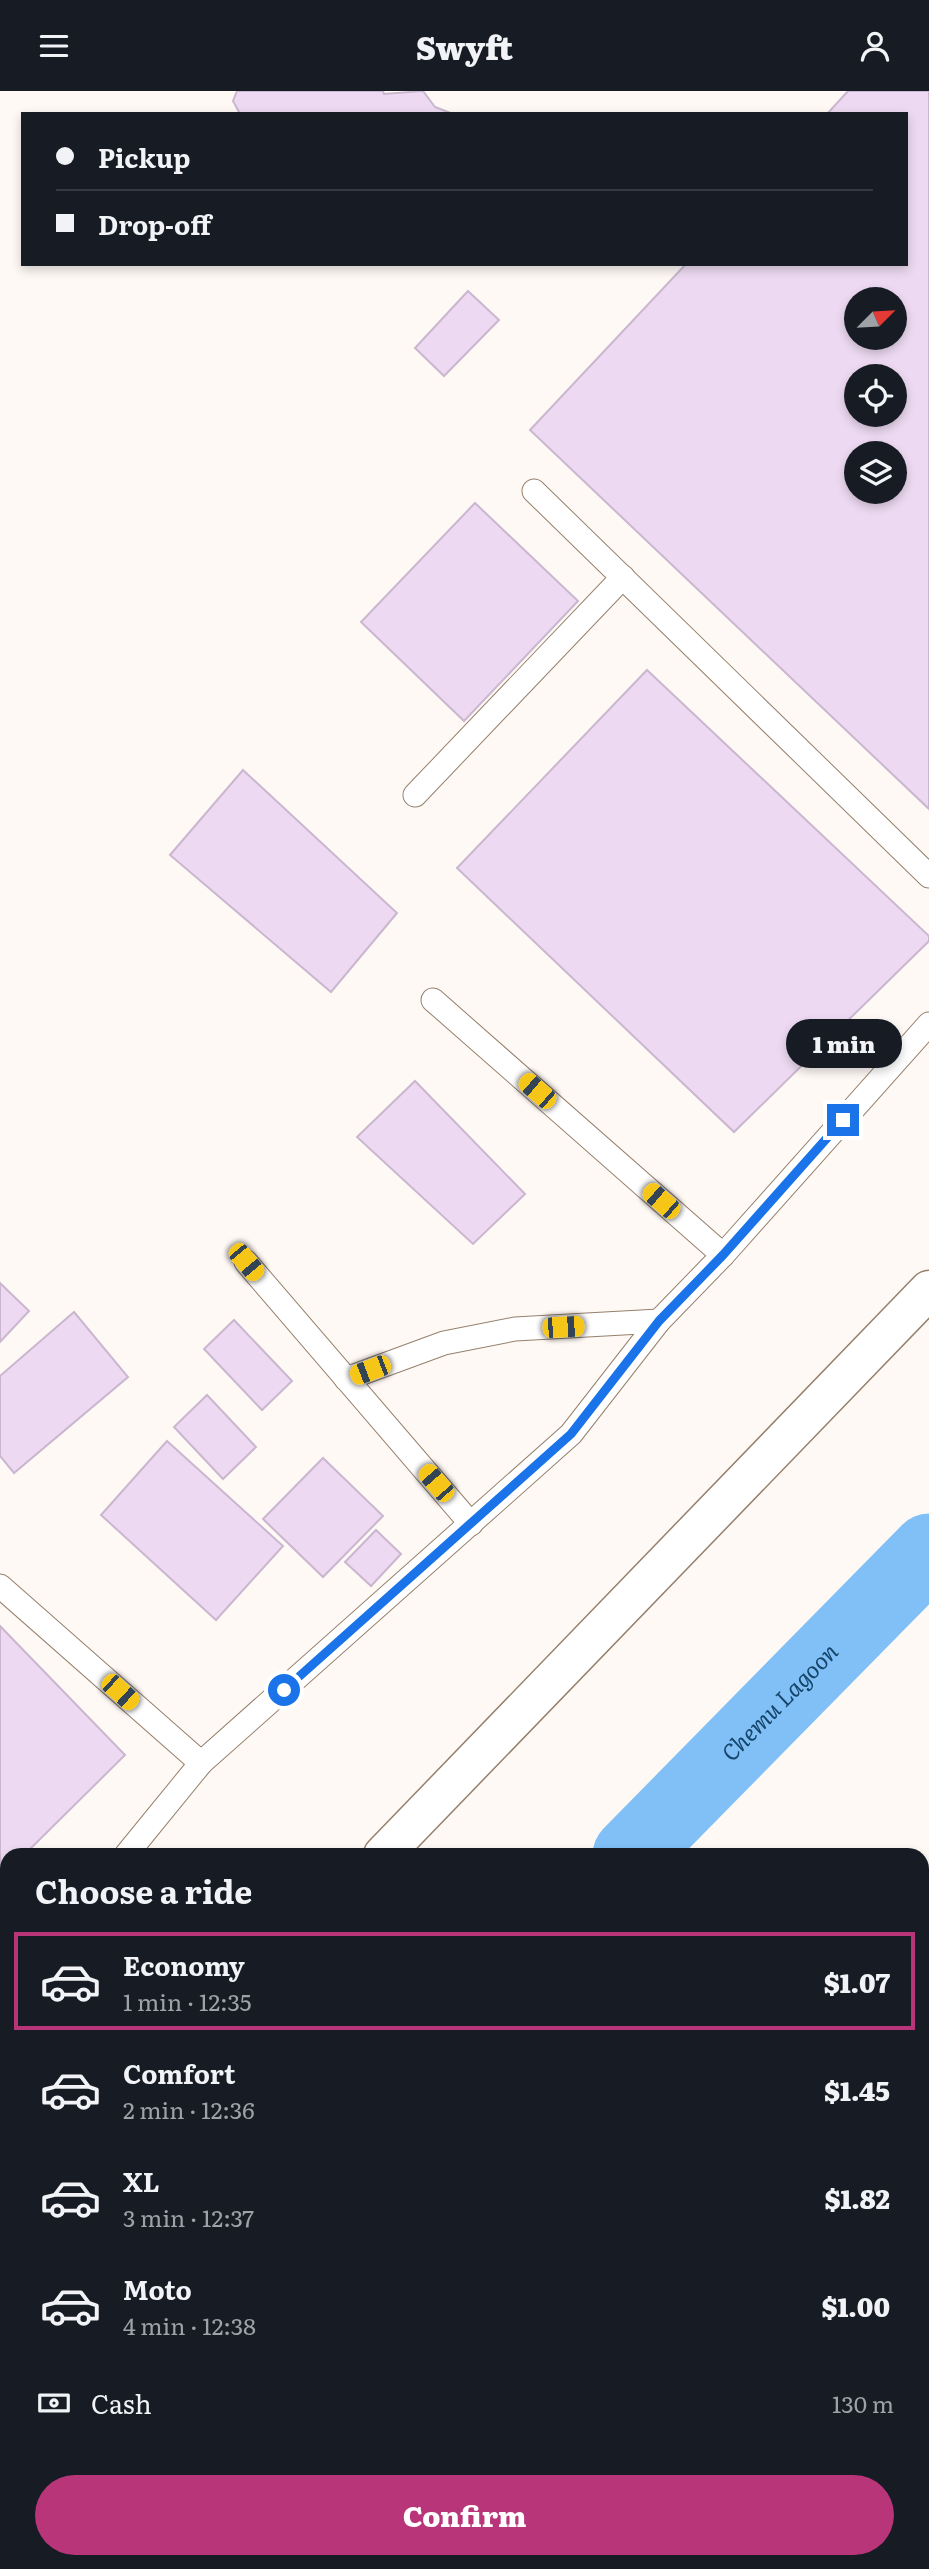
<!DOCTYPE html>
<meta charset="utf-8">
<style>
body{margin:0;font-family:Literata,serif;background:#242831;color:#f1f3f6;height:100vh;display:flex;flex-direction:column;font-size:26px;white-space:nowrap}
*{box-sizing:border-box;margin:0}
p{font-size:23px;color:#9ea1a6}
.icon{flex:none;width:38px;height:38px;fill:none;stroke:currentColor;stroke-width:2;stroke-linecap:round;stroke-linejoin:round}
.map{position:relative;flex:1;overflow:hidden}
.panel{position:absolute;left:0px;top:1757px;width:929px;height:721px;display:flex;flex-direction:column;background:#171b24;border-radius:21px 21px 0 0;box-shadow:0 4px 10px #0003}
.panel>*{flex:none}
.banner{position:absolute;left:21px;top:21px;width:887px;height:154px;border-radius:0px;box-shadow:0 4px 10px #0003;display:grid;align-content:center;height:154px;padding:0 35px;background:#171b24}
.needle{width:46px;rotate:66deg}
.controls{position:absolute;left:844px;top:196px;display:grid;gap:14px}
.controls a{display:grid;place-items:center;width:63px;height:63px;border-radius:50%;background:#171b24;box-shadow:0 4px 10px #0003;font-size:35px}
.end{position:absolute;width:32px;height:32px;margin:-16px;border:9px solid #1a73e8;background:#fff;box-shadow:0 0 0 4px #fff}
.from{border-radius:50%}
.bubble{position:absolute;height:49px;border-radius:24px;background:#171b24;box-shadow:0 4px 10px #0003;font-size:23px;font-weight:800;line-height:49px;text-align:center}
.car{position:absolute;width:21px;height:42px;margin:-21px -10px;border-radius:9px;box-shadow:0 0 5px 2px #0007;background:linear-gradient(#f5c518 24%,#345 0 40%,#f5c518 0 76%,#345 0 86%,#f5c518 0)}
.banner b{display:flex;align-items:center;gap:24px;height:66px;font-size:26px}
.banner b+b{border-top:2px solid #363941}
.banner i{width:18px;height:18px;background:#f1f3f6}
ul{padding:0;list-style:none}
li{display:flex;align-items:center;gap:21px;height:98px;margin:0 14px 10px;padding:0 21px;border:4px solid transparent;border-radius:0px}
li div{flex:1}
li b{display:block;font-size:26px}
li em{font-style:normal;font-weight:800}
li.current{border-color:#b9357a}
li>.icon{width:63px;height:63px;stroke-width:1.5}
h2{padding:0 35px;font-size:32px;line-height:84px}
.pay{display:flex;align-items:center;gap:18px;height:77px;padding:0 35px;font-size:26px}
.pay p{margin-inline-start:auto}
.action{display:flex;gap:14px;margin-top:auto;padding:14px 35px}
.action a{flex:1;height:80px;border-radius:42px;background:#b9357a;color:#fff;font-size:28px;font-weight:800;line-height:80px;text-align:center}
header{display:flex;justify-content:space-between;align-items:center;height:91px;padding:0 35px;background:#171b24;font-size:32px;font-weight:800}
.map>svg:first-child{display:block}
.water{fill:#80c0f7}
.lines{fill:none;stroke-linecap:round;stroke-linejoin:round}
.river{stroke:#80c0f7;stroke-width:75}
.building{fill:#eddaf2;stroke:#cab7cf;stroke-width:2;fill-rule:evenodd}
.lane-casing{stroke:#95806c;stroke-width:25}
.street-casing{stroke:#95806c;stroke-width:41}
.lane{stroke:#fff;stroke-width:23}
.street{stroke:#fff;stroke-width:38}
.route{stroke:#1a73e8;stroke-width:9}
.labels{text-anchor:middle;stroke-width:7;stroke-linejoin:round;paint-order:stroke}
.water-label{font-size:23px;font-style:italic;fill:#164569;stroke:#fff}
</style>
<header><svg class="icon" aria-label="menu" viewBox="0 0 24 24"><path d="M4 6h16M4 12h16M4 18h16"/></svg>Swyft<svg class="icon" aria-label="person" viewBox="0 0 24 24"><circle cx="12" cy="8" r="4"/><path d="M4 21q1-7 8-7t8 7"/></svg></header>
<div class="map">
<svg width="929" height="2478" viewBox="0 0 929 2478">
<rect width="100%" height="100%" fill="#fef9f5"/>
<polygon class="water" points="0,2443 7,2450 7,2471 10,2471 3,2478 0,2478"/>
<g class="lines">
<g class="river">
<path id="s1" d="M 630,1764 L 929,1460"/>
<polyline points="0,2423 7,2416"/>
</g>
</g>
<g class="building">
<polygon points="237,0 383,0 384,3 423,0 435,16 453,23 240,23 233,10"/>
<path d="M 848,0 L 929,0 L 929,718 L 530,339 L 686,173 L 906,173 L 906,23 L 827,23 ZM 856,208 L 894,208 L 894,247 L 856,247 ZM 856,285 L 894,285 L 894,324 L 856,324 ZM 856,362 L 894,362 L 894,401 L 856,401 Z"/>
<polygon points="468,200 499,229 444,285 415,257"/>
<polygon points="475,412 578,510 464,630 361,531"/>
<polygon points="647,579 929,845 929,850 734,1041 457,777"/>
<polygon points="243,679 397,822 331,901 170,764"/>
<polygon points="415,990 525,1103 473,1153 357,1046"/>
<polygon points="0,1192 29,1220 0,1251"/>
<polygon points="74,1221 128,1286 14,1382 0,1365 0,1285"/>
<polygon points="234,1229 292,1290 262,1319 204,1258"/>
<polygon points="207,1304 256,1356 223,1388 174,1336"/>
<polygon points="167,1350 283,1455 216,1529 101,1424"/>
<polygon points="323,1367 383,1425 323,1486 263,1428"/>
<polygon points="376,1439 401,1463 371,1495 345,1471"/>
<polygon points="0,1535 125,1664 24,1764 7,1764 7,1838 0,1831"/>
<polygon points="774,2471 880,2471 873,2478 781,2478"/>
</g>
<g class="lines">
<defs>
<g id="lane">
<polyline points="534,400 929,785"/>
<polyline points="415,704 623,486"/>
<polyline points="433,909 723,1164"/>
<polyline points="246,1171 471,1433"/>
<polyline points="346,1288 444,1252 515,1238 659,1230"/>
<polyline points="0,1495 201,1672 126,1764"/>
<polyline points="201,1672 571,1343 659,1230 723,1164 929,933"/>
<polyline points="0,1918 7,1909"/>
<polyline points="0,2027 7,2033"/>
</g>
<g id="street">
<polyline points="383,1764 929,1199"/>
<polyline points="0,2148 7,2142"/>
</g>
</defs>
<use href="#lane" class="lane-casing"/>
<use href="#street" class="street-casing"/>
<use href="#lane" class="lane"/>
<use href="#street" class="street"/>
</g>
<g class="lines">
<polyline class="route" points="284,1599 571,1343 659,1230 723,1164 843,1029"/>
</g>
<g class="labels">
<g class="water-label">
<text dy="8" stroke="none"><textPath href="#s1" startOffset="214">Chemu Lagoon</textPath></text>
</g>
</g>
</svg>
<div class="controls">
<a><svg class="needle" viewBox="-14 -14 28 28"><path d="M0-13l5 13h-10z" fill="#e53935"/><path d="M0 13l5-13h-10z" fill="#9ea1a6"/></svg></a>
<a><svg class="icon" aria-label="locate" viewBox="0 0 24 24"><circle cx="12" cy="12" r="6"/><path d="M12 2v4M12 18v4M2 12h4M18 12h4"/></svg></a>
<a><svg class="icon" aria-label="layers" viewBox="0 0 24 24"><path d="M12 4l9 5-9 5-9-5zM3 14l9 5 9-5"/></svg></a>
</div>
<i class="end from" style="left:284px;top:1599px"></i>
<i class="end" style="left:843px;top:1029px"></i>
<div class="bubble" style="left:786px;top:928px;width:116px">1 min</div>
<i class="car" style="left:537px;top:1000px;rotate:311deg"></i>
<i class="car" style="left:661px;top:1110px;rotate:311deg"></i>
<i class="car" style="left:246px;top:1171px;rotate:140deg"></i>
<i class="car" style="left:563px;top:1236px;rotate:87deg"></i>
<i class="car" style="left:370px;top:1279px;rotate:249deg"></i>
<i class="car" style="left:436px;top:1392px;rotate:319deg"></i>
<i class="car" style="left:120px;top:1601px;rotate:132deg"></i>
<div class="banner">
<b><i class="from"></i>Pickup</b>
<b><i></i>Drop-off</b>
</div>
<section class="panel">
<h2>Choose a ride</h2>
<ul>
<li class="current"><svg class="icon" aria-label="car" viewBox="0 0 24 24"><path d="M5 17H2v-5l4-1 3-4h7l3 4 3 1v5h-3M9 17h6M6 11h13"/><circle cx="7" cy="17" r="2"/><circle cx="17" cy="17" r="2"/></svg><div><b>Economy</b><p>1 min · 12:35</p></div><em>$1.07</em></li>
<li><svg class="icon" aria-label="car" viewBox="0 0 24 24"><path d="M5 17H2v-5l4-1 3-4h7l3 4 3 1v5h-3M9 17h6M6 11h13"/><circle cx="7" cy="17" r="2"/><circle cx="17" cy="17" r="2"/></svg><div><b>Comfort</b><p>2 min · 12:36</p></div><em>$1.45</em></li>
<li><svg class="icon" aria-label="car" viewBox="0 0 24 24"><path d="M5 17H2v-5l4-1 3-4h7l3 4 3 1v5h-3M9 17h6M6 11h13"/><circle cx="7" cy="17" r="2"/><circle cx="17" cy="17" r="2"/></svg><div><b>XL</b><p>3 min · 12:37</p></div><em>$1.82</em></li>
<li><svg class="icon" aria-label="car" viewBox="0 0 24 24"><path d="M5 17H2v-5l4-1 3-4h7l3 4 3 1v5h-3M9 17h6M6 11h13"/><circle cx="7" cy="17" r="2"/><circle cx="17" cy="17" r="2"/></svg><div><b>Moto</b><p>4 min · 12:38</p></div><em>$1.00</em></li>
</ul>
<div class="pay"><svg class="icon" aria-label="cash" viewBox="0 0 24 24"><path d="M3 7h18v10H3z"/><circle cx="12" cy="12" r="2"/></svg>Cash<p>130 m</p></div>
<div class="action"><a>Confirm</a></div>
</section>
</div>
